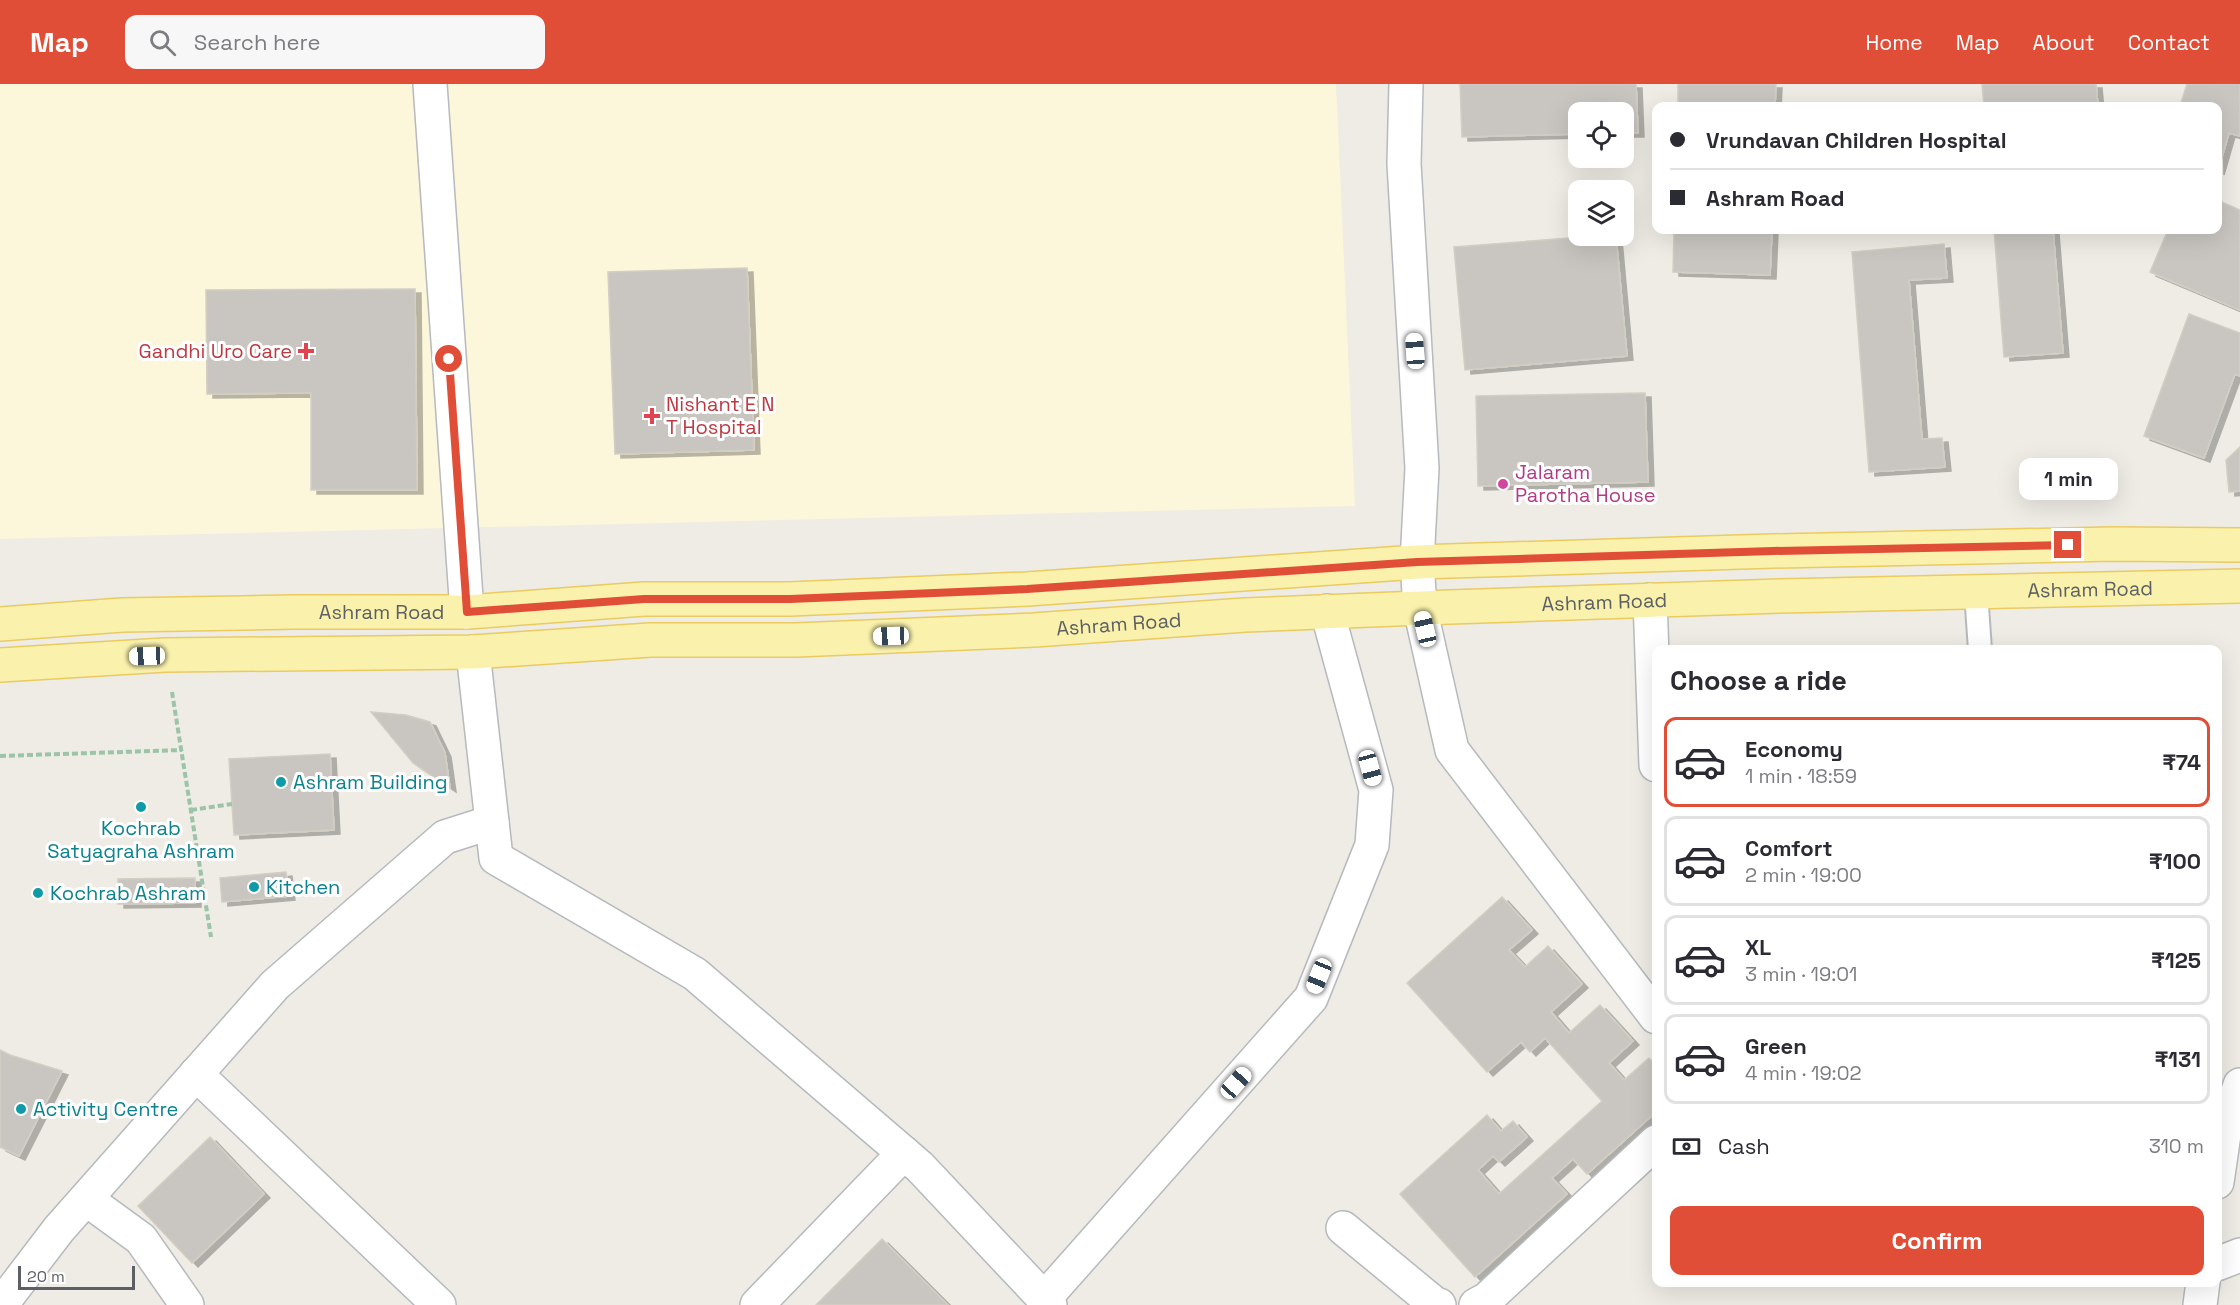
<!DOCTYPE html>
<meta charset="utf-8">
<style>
body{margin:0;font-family:"Space Grotesk",sans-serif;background:#f7f7f7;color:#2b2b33;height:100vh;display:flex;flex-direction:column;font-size:22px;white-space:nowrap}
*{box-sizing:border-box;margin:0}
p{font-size:20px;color:#7c7c81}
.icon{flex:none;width:33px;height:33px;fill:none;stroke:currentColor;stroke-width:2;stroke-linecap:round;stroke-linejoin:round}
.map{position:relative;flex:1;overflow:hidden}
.drawer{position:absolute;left:1652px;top:561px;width:570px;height:642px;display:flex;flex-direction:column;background:#fff;border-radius:12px;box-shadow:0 6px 24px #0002}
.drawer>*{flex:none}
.hud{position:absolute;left:1652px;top:18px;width:570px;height:132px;border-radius:12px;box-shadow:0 6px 24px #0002;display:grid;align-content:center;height:132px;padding:0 18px;background:#fff}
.tools{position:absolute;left:1568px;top:18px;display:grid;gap:12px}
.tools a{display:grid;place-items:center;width:66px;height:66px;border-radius:12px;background:#fff;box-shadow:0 6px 24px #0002;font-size:30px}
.scale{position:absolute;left:18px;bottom:15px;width:117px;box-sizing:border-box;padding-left:6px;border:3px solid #5c5f64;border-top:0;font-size:16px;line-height:21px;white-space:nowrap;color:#5c5f64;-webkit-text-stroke:4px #fff;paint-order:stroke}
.end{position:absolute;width:27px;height:27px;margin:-14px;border:8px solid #e04e38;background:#fff;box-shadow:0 0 0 3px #fff}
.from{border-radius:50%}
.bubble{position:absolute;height:42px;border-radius:12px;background:#fff;box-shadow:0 6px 24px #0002;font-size:20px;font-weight:600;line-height:42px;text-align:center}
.car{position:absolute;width:18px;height:36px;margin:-18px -9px;border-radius:8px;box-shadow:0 0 4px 2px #0007;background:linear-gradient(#fff 24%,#345 0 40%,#fff 0 76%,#345 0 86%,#fff 0)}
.hud b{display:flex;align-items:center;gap:21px;height:57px;font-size:22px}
.hud b+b{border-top:2px solid #e1e1e2}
.hud i{width:15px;height:15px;background:#2b2b33}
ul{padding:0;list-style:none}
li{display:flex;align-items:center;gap:18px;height:90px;margin:0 12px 9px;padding:0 6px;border:3px solid #e1e1e2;border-radius:12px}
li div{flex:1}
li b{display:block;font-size:22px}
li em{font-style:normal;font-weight:600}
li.on{border-color:#e04e38}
li>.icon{width:54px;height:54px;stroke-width:1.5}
h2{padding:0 18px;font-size:27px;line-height:72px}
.pay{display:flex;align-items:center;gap:15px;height:66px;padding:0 18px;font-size:22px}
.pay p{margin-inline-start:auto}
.button{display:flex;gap:12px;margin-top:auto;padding:12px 18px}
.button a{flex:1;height:69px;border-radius:12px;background:#e04e38;color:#fff;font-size:24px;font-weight:600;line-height:69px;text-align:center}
header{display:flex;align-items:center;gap:36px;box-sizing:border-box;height:84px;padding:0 30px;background:#e04e38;color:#fff}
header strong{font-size:28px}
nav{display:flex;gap:33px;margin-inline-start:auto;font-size:21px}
.search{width:420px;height:54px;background:#f7f7f7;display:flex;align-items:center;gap:15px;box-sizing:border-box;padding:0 21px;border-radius:12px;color:#7c7c81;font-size:22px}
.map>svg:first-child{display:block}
.commercial{fill:#fcf6db}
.building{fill:#c9c6c1;stroke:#d2cec3;stroke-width:1.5;filter:url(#shadow)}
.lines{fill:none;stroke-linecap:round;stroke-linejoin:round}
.service-casing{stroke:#b6b9bd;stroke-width:26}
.minor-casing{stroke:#b6b9bd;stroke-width:36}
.primary-casing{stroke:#eacb61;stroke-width:36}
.path{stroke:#9bc4a9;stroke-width:4;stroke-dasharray:6 3;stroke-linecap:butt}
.service{stroke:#fff;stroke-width:22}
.minor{stroke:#fff;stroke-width:33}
.primary{stroke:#faf2ac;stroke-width:33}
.route{stroke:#e04e38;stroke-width:8}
.health-dot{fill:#e0444e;stroke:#fff;stroke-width:2}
.hotel-dot{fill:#d1479c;stroke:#fff;stroke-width:2}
.culture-dot{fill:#0f9aa8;stroke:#fff;stroke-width:2}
.labels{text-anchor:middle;stroke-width:6;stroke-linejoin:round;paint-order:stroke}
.health-label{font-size:20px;fill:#be3a42;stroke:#fff;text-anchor:end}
.hotel-label{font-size:20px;fill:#b23c85;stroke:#fff;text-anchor:start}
.street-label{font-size:20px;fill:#5c5f64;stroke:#fff}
.culture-label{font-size:20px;fill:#0d838f;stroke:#fff;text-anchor:start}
</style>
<header>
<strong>Map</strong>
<div class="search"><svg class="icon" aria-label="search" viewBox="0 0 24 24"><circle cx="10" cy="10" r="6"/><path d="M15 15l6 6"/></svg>Search here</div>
<nav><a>Home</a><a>Map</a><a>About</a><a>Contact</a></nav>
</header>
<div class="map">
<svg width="2240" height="1221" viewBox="0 0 2240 1221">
<defs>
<filter id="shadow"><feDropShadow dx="6" dy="4" stdDeviation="0" flood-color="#0004"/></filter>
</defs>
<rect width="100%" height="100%" fill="#eeece4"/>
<polygon class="commercial" points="0,0 1336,0 1355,422 0,455"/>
<g class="building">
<polygon points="1460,0 1636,0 1638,49 1623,49 1623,28 1578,28 1578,50 1462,53"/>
<polygon points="1678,0 1776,0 1775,22 1678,22"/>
<polygon points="1982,0 2096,0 2098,22 1984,22"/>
<polygon points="2187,0 2240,0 2240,52 2229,49 2218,87 2217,22 2180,22"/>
<polygon points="2217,116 2240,126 2240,226 2150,188 2168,146 2217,146"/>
<polygon points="1674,146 1772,146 1770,191 1673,188"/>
<polygon points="1994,146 2053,146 2063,269 2004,273"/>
<polygon points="1595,152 1616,152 1627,272 1465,286 1454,163"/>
<polygon points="1944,160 1947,194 1909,196 1922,355 1942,354 1945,383 1869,388 1852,168"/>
<polygon points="747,184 754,366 615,370 608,188"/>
<polygon points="415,205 417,406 311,406 311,309 207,310 206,206"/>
<polygon points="2189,230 2240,249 2240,292 2235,290 2204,374 2144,352"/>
<polygon points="1645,309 1648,398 1478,402 1476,312"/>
<polygon points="2240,363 2240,407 2229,408 2226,376"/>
<polygon points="371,628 406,631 430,638 445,669 450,704 413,679"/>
<polygon points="330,670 334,746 234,751 229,675"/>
<polygon points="286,788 289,812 222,818 220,794"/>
<polygon points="195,794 195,819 118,820 118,795"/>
<polygon points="1502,813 1532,846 1509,866 1525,883 1548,862 1582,900 1551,928 1569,949 1600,921 1633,957 1609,979 1624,996 1649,974 1656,981 1656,1028 1587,1090 1573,1075 1552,1094 1567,1110 1475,1193 1400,1110 1487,1031 1501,1047 1513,1037 1527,1053 1499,1078 1493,1072 1478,1086 1499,1110 1602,1017 1545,954 1530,968 1521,958 1487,988 1407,899"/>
<polygon points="0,966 10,971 62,987 19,1072 0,1063"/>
<polygon points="210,1053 264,1110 192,1179 138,1122"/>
<polygon points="882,1155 948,1221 816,1221"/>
</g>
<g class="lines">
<defs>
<polyline id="service" points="1976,508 1980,566"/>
<g id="minor">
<polyline points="430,0 467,528"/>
<polyline points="1406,0 1404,80 1422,384 1417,478 1420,524 1452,666 1656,933"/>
<polyline points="1650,516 1656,681"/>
<polyline points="473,568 496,774 695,890 920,1083 1050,1221"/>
<polyline points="196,990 439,1221"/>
<polyline points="2217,1098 2224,1050 2240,1001"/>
<polyline points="86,1115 141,1155 187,1221"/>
<polyline points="1343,1144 1435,1220 1439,1221"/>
<polyline points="2217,1180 2240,1171"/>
<polyline points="1044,1215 1311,914 1372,761 1376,706 1327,527"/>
<polyline points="1,1221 59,1145 275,901 445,753 492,738"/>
<polyline points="757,1221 904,1069"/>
<polyline points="1476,1221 1487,1215 1656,1058"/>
<polyline points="2200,1221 2203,1198"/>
</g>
<g id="primary">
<path id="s1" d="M 0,540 L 122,531 L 293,528 L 467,528 L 644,515 L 790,515 L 1027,505 L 1417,478 L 1773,467 L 2113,460 L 2240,461"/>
<path id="s2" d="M 0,581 L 165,571 L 473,568 L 650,556 L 796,556 L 1034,546 L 1245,531 L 1420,524 L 1780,512 L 2240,502"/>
</g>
</defs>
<use href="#service" class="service-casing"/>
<use href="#minor" class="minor-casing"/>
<use href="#primary" class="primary-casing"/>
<g class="path">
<polyline points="172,608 211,853"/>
<polyline points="0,672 182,666"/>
<polyline points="191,726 232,720"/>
</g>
<use href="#service" class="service"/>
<use href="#minor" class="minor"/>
<use href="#primary" class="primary"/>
</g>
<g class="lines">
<polyline class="route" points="449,275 467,528 644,515 790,515 1027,505 1417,478 1773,467 2068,461"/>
</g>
<g class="health-dot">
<path d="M303 258h6v6h6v6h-6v6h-6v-6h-6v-6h6z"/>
<path d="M649 323h6v6h6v6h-6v6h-6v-6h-6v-6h6z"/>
</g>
<circle class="hotel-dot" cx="1503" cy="400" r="6"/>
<g class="culture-dot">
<circle cx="281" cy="698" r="6"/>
<circle cx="141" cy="723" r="6"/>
<circle cx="254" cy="803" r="6"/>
<circle cx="38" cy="809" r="6"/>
<circle cx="21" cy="1025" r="6"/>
</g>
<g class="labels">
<g class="health-label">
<text x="292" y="274">Gandhi Uro Care</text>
<text x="666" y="327" text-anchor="start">Nishant E N<tspan x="666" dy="23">T Hospital</tspan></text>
</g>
<g class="hotel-label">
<text x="1515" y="395">Jalaram<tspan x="1515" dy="23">Parotha House</tspan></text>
</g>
<g class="street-label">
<text dy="7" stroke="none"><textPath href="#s2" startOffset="2092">Ashram Road</textPath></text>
<text dy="7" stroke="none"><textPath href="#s2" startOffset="1606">Ashram Road</textPath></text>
<text dy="7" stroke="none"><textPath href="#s1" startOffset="382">Ashram Road</textPath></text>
<text dy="7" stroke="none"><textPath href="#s2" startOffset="1120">Ashram Road</textPath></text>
</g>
<g class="culture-label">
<text x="293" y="705">Ashram Building</text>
<text x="141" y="751" text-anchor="middle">Kochrab<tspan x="141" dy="23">Satyagraha Ashram</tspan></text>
<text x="266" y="810">Kitchen</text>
<text x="50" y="816">Kochrab Ashram</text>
<text x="33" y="1032">Activity Centre</text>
</g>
</g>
</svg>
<div class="tools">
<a><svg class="icon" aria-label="locate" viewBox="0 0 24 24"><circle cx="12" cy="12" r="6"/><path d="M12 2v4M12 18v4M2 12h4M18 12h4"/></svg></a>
<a><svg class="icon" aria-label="layers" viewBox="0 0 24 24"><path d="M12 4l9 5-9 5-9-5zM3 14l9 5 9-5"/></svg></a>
</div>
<div class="scale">20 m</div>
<i class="end from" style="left:449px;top:275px"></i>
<i class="end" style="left:2068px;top:461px"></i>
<div class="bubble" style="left:2019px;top:374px;width:99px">1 min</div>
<i class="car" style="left:1415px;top:267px;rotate:356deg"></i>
<i class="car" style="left:1425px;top:545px;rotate:347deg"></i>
<i class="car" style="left:891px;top:552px;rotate:268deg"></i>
<i class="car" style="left:147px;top:572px;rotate:268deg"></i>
<i class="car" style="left:1370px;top:684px;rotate:165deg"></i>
<i class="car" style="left:1319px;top:892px;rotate:202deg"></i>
<i class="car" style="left:1236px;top:999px;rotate:42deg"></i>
<div class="hud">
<b><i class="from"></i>Vrundavan Children Hospital</b>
<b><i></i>Ashram Road</b>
</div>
<section class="drawer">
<h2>Choose a ride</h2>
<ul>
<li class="on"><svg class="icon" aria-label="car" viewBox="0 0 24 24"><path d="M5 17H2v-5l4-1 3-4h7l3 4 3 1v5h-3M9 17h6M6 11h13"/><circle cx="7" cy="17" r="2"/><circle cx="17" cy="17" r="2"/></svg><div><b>Economy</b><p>1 min · 18:59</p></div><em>₹74</em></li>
<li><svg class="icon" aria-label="car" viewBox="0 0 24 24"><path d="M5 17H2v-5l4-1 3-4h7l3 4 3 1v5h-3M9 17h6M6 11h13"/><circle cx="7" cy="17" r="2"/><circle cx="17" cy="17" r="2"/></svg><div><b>Comfort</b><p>2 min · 19:00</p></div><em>₹100</em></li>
<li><svg class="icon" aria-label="car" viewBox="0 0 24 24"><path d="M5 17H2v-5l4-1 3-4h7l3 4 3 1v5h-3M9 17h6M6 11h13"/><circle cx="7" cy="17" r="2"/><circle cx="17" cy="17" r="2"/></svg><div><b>XL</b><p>3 min · 19:01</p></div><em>₹125</em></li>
<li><svg class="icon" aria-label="car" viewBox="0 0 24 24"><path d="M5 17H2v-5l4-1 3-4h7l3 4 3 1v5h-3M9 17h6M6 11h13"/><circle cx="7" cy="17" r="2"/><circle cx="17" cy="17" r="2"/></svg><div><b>Green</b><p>4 min · 19:02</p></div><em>₹131</em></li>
</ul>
<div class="pay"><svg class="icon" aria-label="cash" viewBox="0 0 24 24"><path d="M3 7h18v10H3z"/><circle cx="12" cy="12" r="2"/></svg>Cash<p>310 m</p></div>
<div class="button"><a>Confirm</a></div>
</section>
</div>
